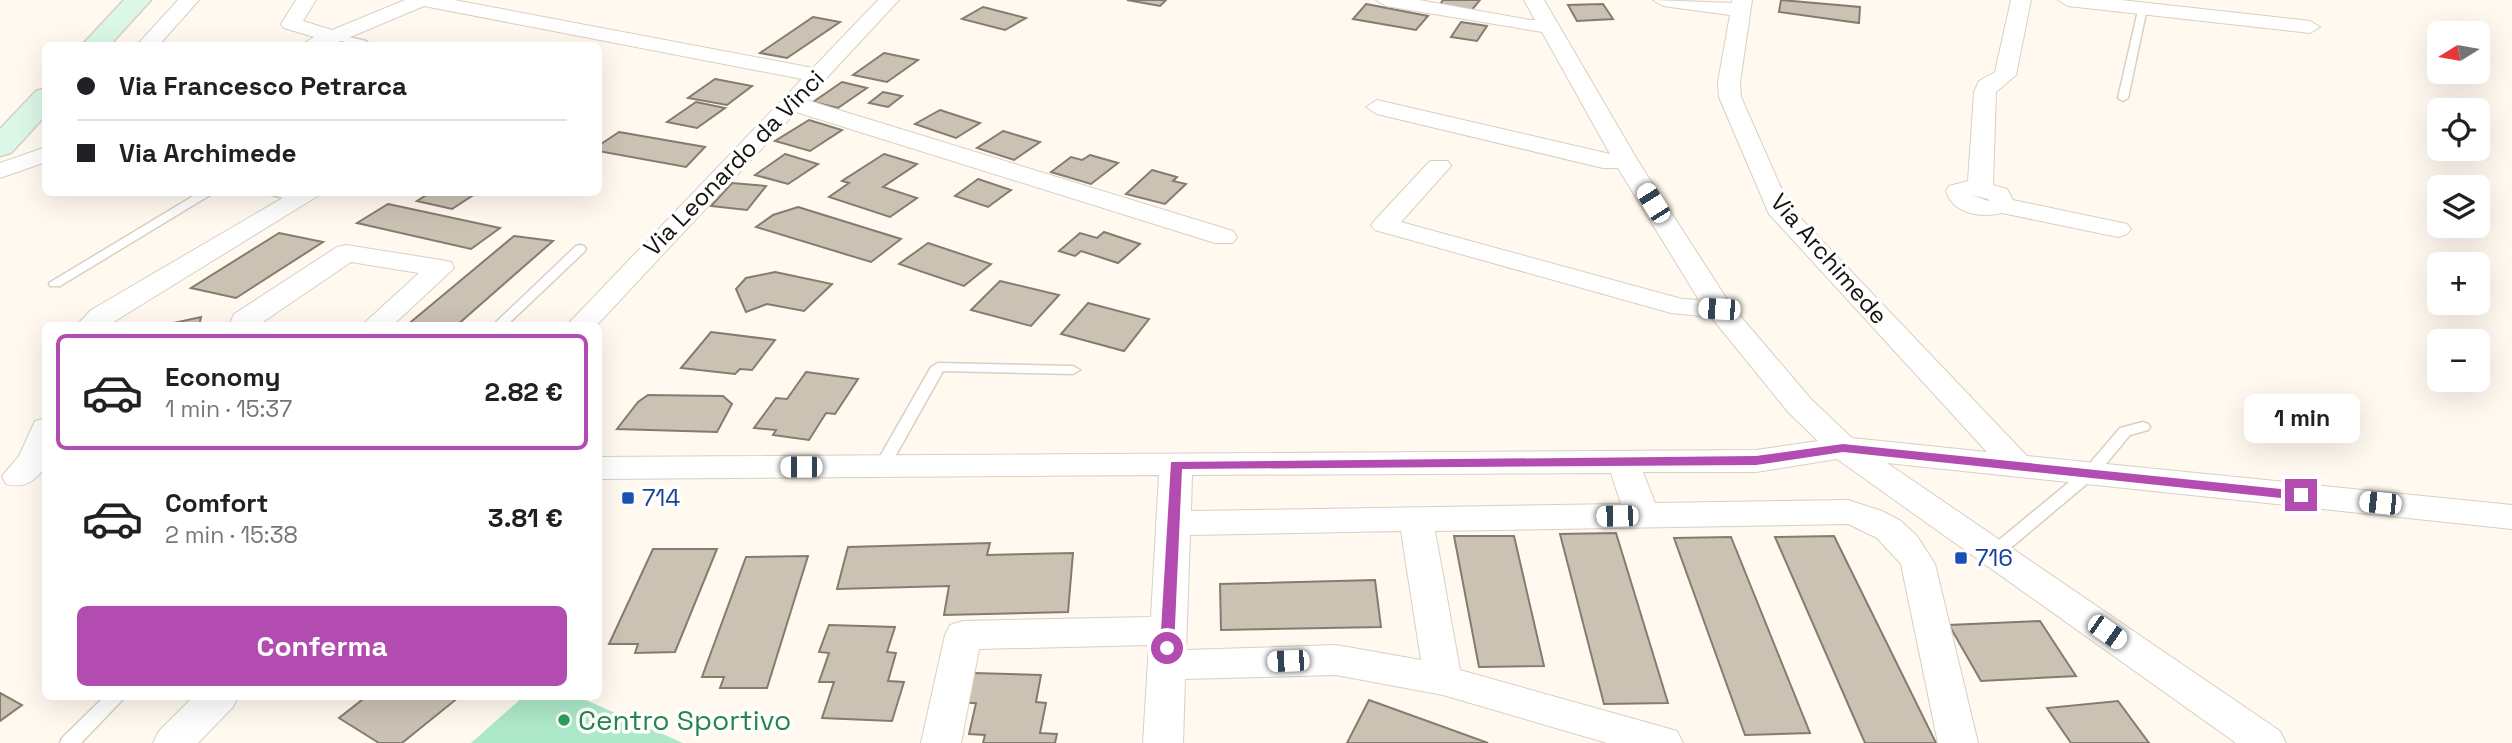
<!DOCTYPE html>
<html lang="it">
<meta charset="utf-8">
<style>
body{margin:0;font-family:"Space Grotesk",sans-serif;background:#f2f2f2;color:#202124;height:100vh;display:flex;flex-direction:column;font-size:26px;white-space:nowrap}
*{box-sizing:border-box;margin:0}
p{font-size:23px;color:#757577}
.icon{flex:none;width:38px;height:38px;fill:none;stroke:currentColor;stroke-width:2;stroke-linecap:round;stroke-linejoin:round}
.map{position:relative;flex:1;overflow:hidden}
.sheet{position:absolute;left:42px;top:322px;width:560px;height:378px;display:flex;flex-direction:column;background:#fff;border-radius:10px;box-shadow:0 7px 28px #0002}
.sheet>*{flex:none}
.banner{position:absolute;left:42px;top:42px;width:560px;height:154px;border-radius:10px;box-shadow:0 7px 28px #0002;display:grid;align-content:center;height:154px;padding:0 35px;background:#fff}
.needle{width:46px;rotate:259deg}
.fabs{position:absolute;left:2427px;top:21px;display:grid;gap:14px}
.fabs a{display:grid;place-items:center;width:63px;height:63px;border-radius:10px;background:#fff;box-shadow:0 7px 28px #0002;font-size:35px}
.end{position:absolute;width:32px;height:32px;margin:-16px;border:9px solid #b34cb1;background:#fff;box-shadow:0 0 0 4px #fff}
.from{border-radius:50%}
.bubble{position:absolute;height:49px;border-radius:10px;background:#fff;box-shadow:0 7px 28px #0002;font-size:23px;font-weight:700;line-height:49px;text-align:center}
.car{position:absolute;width:21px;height:42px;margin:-21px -10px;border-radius:9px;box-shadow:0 0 5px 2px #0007;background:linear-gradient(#fff 24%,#345 0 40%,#fff 0 76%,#345 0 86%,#fff 0)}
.banner b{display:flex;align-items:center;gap:24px;height:66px;font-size:26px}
.banner b+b{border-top:2px solid #e0e0e0}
.banner i{width:18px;height:18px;background:#202124}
ul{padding:12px 0 0;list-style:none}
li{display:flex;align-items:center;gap:21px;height:116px;margin:0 14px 10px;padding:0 21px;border:4px solid transparent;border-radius:10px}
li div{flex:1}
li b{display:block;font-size:26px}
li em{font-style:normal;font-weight:700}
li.on{border-color:#b34cb1}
li>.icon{width:63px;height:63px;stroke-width:1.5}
.button{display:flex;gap:14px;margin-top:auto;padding:14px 35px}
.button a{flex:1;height:80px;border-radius:10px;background:#b34cb1;color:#fff;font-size:28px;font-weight:700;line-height:80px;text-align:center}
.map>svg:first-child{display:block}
.green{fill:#ade8c8}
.building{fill:#cbc2b4;stroke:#847c6f;stroke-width:2}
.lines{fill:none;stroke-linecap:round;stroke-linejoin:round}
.lane-casing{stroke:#d8d0c1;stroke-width:3}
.street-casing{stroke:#d8d0c1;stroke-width:2}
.secondary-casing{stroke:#d8d0c1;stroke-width:3}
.lane{fill:#fff;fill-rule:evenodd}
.street{fill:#fff;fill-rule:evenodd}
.secondary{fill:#dbf7e8;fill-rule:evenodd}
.route{fill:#b34cb1}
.transit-dot{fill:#1a4fb4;stroke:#fff;stroke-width:2.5}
.leisure-dot{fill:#2e9e5b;stroke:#fff;stroke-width:2.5}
.labels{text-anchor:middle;stroke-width:7;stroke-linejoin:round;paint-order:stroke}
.street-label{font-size:24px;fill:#17140f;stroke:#fff}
.transit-label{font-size:24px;fill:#164399;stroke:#fff;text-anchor:start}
.near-leisure-label{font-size:28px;fill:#27864d;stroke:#fff;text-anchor:start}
</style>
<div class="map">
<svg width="2512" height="743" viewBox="0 0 2512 743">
<rect width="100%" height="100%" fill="#fff9f0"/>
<polygon class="green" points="523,697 579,697 683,743 471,743"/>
<g class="building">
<polygon points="1127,0 1166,0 1160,6"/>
<polygon points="1443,0 1480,0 1471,11 1439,6"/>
<polygon points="1781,0 1860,7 1859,23 1779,12"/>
<polygon points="1366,4 1428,16 1416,30 1353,19"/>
<polygon points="1603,4 1613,19 1577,21 1568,5"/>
<polygon points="983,7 1026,18 1005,30 962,19"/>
<polygon points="813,17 840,22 787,58 760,53"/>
<polygon points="1461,22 1487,26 1477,41 1451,37"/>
<polygon points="884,53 918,60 887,82 853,75"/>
<polygon points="715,79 752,86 727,105 688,98"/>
<polygon points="842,82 867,88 838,108 813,102"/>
<polygon points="883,92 902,96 888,107 869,103"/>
<polygon points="696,102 725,108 697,128 667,122"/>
<polygon points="940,110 980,123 956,138 915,124"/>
<polygon points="809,120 842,130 810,151 775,141"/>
<polygon points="1003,131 1040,142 1014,160 977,148"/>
<polygon points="619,132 705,147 686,167 598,151 598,146"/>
<polygon points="785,154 818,164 788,184 755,175"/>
<polygon points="884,154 917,164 883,187 917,198 890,217 829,197 849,183 842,181"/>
<polygon points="1090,155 1118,163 1091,184 1051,172 1071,157 1082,160"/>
<polygon points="1152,170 1177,177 1173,181 1186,184 1165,204 1126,194"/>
<polygon points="978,179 1011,190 988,207 955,196"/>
<polygon points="732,183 766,186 747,210 711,206"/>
<polygon points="431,192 478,192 452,209 417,201"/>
<polygon points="388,204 500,228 471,249 357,223"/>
<polygon points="798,207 901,239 871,262 756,227 773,215"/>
<polygon points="1104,232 1140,244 1118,263 1081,251 1075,256 1059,251 1080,233 1097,238"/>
<polygon points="279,233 323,242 236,298 191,288"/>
<polygon points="514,236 553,241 456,326 406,326"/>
<polygon points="928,243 991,264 964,286 899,264"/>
<polygon points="775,272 832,284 804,311 767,304 746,312 736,289 746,278"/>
<polygon points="1000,281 1059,295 1031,326 971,310"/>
<polygon points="1088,303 1149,319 1124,351 1061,334"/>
<polygon points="201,317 199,326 160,326"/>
<polygon points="711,332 775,340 752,370 740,369 735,374 681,368"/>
<polygon points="806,372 858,379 835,414 826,413 809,440 773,435 776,430 754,428 776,398 787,399"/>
<polygon points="648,395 723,396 732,404 717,432 617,429 638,402"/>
<polygon points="1616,533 1668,703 1604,704 1560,534"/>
<polygon points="1454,536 1514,536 1544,666 1479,667"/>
<polygon points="1834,536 1936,743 1865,743 1775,537"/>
<polygon points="1731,537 1810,733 1745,735 1674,538"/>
<polygon points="990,543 987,555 1073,553 1068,612 944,615 949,586 837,589 848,547"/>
<polygon points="653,549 717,549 675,652 635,653 638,644 609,644"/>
<polygon points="808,556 767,688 720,688 724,677 702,677 746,557"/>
<polygon points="1375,580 1381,627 1221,630 1220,584"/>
<polygon points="2040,621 2076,676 1981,681 1949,625"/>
<polygon points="829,625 895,627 887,652 896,653 888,681 904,682 892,721 822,718 834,682 819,682 829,653 819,652"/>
<polygon points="973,673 1041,675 1036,702 1046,703 1040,733 1057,734 1055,743 983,743 985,735 969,734 976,703 966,703"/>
<polygon points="0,693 22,705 0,721"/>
<polygon points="367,696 458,696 459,697 402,743 379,743 339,718"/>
<polygon points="1369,700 1488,743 1347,743"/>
<polygon points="2118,701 2149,743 2071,743 2047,708"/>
</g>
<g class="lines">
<defs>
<g id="lane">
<polygon points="2139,6 2147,8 2128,98 2123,101 2118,98"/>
<polygon points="332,33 366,41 368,43 366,46 352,46 354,44 329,38 329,34"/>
<polygon points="200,192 215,192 60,286 50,286 49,283"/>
<polygon points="262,192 287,192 305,196 307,199 301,203"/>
<polygon points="580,245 584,246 586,249 584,252 506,326 492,326 576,246"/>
<polygon points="938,363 1073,366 1080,370 1073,374 943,371 887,471 877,471 874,467 931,367"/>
<polygon points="2143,422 2148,424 2150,427 2148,430 2130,435 2095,477 2000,557 1988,557 1986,553 1988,549 2085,469 2120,428"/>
<polygon points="105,696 126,696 81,743 60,743 62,738"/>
</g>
<g id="street">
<polygon points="178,0 199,0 158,46 136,46"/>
<polygon points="296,0 316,0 303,21 332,30 405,0 454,0 813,68 878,0 899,0 806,100 1233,231 1237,237 1233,243 1215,243 796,112 596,326 566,326 802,79 424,6 329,46 300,46 314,37 284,28 281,24"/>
<path d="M 1376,0 L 1419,0 L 1530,20 L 1535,20 L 1524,0 L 1544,0 L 1638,161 L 1730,304 L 1811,399 L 1852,438 L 1987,452 L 1769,214 L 1719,97 L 1718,82 L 1730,15 L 1663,6 L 1653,0 L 1732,3 L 1732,0 L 1752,0 L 1740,82 L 1741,97 L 1789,206 L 2027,456 L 2512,505 L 2512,529 L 1887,463 L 2280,731 L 2286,743 L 2236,743 L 1837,459 L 1756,472 L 1643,472 L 1655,503 L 1848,500 L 1882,511 L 1901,521 L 1917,536 L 1935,564 L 1978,743 L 1938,743 L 1901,564 L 1877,538 L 1848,524 L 1435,531 L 1460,670 L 1663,727 L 1677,731 L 1683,743 L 1607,743 L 1443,695 L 1336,675 L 1185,679 L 1183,743 L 1143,743 L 1149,645 L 979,649 L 961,743 L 921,743 L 945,635 L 950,625 L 963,621 L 1151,617 L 1159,475 L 598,479 L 598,457 L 1756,450 L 1818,441 L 1789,413 L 1711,317 L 1671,313 L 1375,230 L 1371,225 L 1375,220 L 1430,161 L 1448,161 L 1451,166 L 1401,222 L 1682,299 L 1699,300 L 1618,168 L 1603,168 L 1377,114 L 1366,107 L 1377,100 L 1610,154 L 1542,32 L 1386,6 ZM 1611,473 L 1621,504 L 1191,511 L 1192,475 ZM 1401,531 L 1421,660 L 1336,645 L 1186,650 L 1190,535 Z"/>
<path d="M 2011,0 L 2031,0 L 2016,75 L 1996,92 L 1993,185 L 2007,189 L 2013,200 L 2127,224 L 2131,229 L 2127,234 L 2118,237 L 2002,213 C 1981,218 1953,214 1946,191 L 1949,186 L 1968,181 L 1974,92 L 1979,81 L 1995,72 ZM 1972,195 L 1988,199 L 1989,201 L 1988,201 Z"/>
<polygon points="2058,0 2121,0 2310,21 2320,27 2310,33 2068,6"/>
<polygon points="46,147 46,162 0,178 0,163"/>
<polygon points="293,192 324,192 107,326 76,326 91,310"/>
<polygon points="346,245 441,260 451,262 454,268 392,326 361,326 419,273 351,262 257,326 229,326 234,314 337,247"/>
<path d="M 46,418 L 46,467 C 34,481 25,489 6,484 L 2,476 L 19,456 L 35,421 Z"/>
<polygon points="194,696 238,696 233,707 198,743 153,743 159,731"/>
</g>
<g id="secondary">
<polygon points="124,0 151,0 109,46 81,46"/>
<polygon points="46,88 46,115 11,153 0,156 0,129 36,91"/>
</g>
</defs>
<use href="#lane" class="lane-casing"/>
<use href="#street" class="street-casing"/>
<use href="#secondary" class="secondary-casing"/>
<use href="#lane" class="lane"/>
<use href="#street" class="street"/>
<use href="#secondary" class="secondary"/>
</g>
<polygon class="route" points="1843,444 2301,491 2307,495 2301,500 1843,452 1756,465 1182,469 1174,648 1167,654 1160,648 1171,462 1756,456"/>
<g class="transit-dot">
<rect x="621" y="491" width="14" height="14" rx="3.5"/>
<rect x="1954" y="551" width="14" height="14" rx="3.5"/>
</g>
<circle class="leisure-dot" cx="564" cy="720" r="7"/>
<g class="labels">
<g class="street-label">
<text transform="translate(734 163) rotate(-46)" y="8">Via Leonardo da Vinci</text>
<text transform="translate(1829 259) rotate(49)" y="8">Via Archimede</text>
</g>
<g class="transit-label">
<text x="642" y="506">714</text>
<text x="1975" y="566">716</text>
</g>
<g class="near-leisure-label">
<text x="578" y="730">Centro Sportivo</text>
</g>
</g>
</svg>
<div class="fabs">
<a><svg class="needle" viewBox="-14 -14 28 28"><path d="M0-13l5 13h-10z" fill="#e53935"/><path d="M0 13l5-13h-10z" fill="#757577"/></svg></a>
<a><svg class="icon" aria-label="locate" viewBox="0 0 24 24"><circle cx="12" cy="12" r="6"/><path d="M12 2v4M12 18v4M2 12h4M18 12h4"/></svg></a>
<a><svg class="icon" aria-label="layers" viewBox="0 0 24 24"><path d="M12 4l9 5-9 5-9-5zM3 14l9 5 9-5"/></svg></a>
<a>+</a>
<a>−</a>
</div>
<i class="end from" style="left:1167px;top:648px"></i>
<i class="end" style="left:2301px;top:495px"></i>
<div class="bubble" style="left:2244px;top:394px;width:116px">1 min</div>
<i class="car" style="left:1653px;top:203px;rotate:328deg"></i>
<i class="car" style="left:1719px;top:309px;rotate:273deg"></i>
<i class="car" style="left:801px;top:467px;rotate:270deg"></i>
<i class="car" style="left:2380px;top:503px;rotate:276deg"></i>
<i class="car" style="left:1617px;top:516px;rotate:269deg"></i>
<i class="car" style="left:2107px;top:632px;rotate:125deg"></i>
<i class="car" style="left:1288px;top:661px;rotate:268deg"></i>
<div class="banner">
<b><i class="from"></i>Via Francesco Petrarca</b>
<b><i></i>Via Archimede</b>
</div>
<section class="sheet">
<ul>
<li class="on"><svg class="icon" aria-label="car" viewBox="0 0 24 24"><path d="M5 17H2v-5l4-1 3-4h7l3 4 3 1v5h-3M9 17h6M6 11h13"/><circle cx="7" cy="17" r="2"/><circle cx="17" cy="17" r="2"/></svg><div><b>Economy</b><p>1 min · 15:37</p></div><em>2.82 €</em></li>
<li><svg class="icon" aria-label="car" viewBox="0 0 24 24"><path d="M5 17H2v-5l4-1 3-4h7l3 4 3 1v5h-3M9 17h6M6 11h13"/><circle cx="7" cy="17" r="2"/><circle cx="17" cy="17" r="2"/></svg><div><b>Comfort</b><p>2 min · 15:38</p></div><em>3.81 €</em></li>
</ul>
<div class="button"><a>Conferma</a></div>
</section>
</div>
